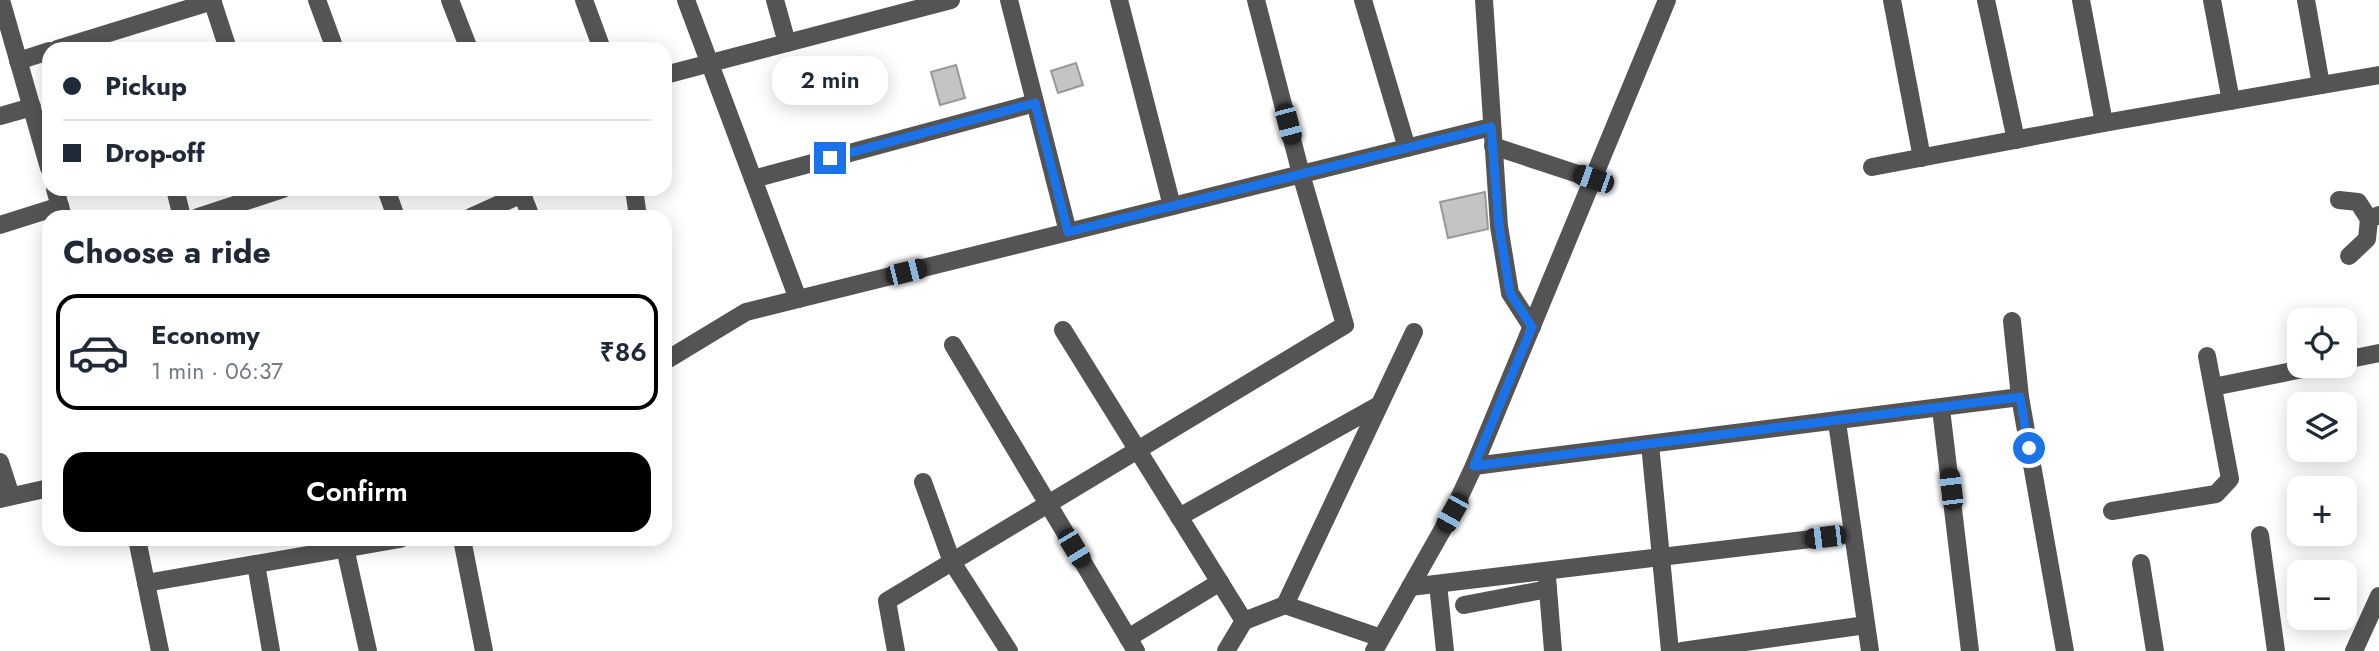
<!DOCTYPE html>
<meta charset="utf-8">
<style>
body{margin:0;font-family:Jost,sans-serif;background:#f2f2f3;color:#1f2937;height:100vh;display:flex;flex-direction:column;font-size:26px;white-space:nowrap}
*{box-sizing:border-box;margin:0}
p{font-size:23px;color:#747a83}
.icon{flex:none;width:38px;height:38px;fill:none;stroke:currentColor;stroke-width:2;stroke-linecap:round;stroke-linejoin:round}
.map{position:relative;flex:1;overflow:hidden}
.drawer{position:absolute;left:42px;top:210px;width:630px;height:336px;display:flex;flex-direction:column;background:#fff;border-radius:21px;box-shadow:0 4px 18px #0003}
.drawer>*{flex:none}
.top-card{position:absolute;left:42px;top:42px;width:630px;height:154px;border-radius:21px;box-shadow:0 4px 18px #0003;display:grid;align-content:center;height:154px;padding:0 21px;background:#fff}
.tools{position:absolute;left:2287px;top:308px;display:grid;gap:14px}
.tools a{display:grid;place-items:center;width:70px;height:70px;border-radius:14px;background:#fff;box-shadow:0 4px 18px #0003;font-size:35px}
.end{position:absolute;width:32px;height:32px;margin:-16px;border:9px solid #1a73e8;background:#fff;box-shadow:0 0 0 4px #fff}
.from{border-radius:50%}
.bubble{position:absolute;height:49px;border-radius:21px;background:#fff;box-shadow:0 4px 18px #0003;font-size:23px;font-weight:600;line-height:49px;text-align:center}
.car{position:absolute;width:21px;height:42px;margin:-21px -10px;border-radius:9px;box-shadow:0 0 5px 2px #0007;background:linear-gradient(#222 24%,#8ab4d8 0 40%,#222 0 76%,#8ab4d8 0 86%,#222 0)}
.top-card b{display:flex;align-items:center;gap:24px;height:66px;font-size:26px}
.top-card b+b{border-top:2px solid #e0e1e3}
.top-card i{width:18px;height:18px;background:#1f2937}
ul{padding:0;list-style:none}
li{display:flex;align-items:center;gap:21px;height:116px;margin:0 14px 10px;padding:0 7px;border:4px solid transparent;border-radius:21px}
li div{flex:1}
li b{display:block;font-size:26px}
li em{font-style:normal;font-weight:600}
li.current{border-color:#000}
li>.icon{width:63px;height:63px;stroke-width:1.5}
h2{padding:0 21px;font-size:32px;line-height:84px}
.action{display:flex;gap:14px;margin-top:auto;padding:14px 21px}
.action a{flex:1;height:80px;border-radius:21px;background:#000;color:#fff;font-size:28px;font-weight:600;line-height:80px;text-align:center}
.map>svg:first-child{display:block}
.building{fill:#c4c4c4;stroke:#989898;stroke-width:2}
.lines{fill:none;stroke-linecap:round;stroke-linejoin:round}
.minor{stroke:#545454;stroke-width:18}
.route{stroke:#1a73e8;stroke-width:9}
</style>
<div class="map">
<svg width="2379" height="651" viewBox="0 0 2379 651">
<rect width="100%" height="100%" fill="#fff"/>
<g class="building">
<polygon points="1076,63 1083,85 1058,93 1051,71"/>
<polygon points="956,65 965,98 940,105 931,72"/>
<polygon points="1485,192 1488,229 1448,238 1440,202"/>
</g>
<g class="lines">
<g class="minor">
<polyline points="1,0 49,168"/>
<polyline points="212,0 228,49"/>
<polyline points="317,0 335,49"/>
<polyline points="450,0 469,49"/>
<polyline points="584,0 602,49"/>
<polyline points="686,0 798,299"/>
<polyline points="775,0 787,43"/>
<polyline points="1009,0 1068,232"/>
<polyline points="1119,0 1172,206"/>
<polyline points="1363,0 1407,148"/>
<polyline points="1484,0 1499,226 1510,293 1532,327"/>
<polyline points="1892,0 1922,158"/>
<polyline points="1986,0 2016,140"/>
<polyline points="2081,0 2104,123"/>
<polyline points="2212,0 2231,101"/>
<polyline points="2306,0 2321,85"/>
<polyline points="57,49 213,1"/>
<polyline points="18,61 49,51"/>
<polyline points="665,75 951,0"/>
<polyline points="0,116 32,107"/>
<polyline points="1493,146 1593,179"/>
<polyline points="1872,167 2104,123 2379,75"/>
<polyline points="753,179 1035,103"/>
<polyline points="55,189 63,217"/>
<polyline points="175,189 182,217"/>
<polyline points="386,189 396,217"/>
<polyline points="520,189 531,217"/>
<polyline points="634,189 638,217"/>
<polyline points="2339,200 2358,202 2369,219"/>
<polyline points="198,217 283,189"/>
<polyline points="471,217 522,194 527,189"/>
<polyline points="0,225 60,206"/>
<polyline points="2349,256 2367,239 2369,219 2379,215"/>
<polyline points="1063,330 1244,621"/>
<polyline points="953,345 1136,651"/>
<polyline points="2345,360 2379,353"/>
<polyline points="665,361 746,312 1491,127"/>
<polyline points="2213,387 2318,366"/>
<polyline points="2020,397 2065,651"/>
<polyline points="1941,409 1970,651"/>
<polyline points="1837,422 1870,651"/>
<polyline points="1650,444 1670,651"/>
<polyline points="0,462 11,496"/>
<polyline points="1474,466 2020,397 2012,321"/>
<polyline points="923,482 952,562 1009,651"/>
<polyline points="0,499 49,488"/>
<polyline points="2112,511 2216,494 2230,479 2207,356"/>
<polyline points="1179,517 1379,405"/>
<polyline points="2260,535 2276,651"/>
<polyline points="137,539 160,651"/>
<polyline points="462,539 484,651"/>
<polyline points="345,548 368,651"/>
<polyline points="2141,563 2155,651"/>
<polyline points="256,564 271,651"/>
<polyline points="1547,577 1553,651"/>
<polyline points="146,583 400,539"/>
<polyline points="1438,584 1445,651"/>
<polyline points="1410,587 1853,534"/>
<polyline points="1285,605 1414,332"/>
<polyline points="1464,605 1548,589"/>
<polyline points="1128,638 1220,582"/>
<polyline points="896,651 887,601 1345,325 1301,174 1256,0"/>
<polyline points="1226,651 1244,621 1285,605 1381,638"/>
<polyline points="1374,651 1452,513 1474,466 1667,0"/>
<polyline points="1682,651 1866,625"/>
<polyline points="2354,651 2379,596"/>
</g>
</g>
<g class="lines">
<polyline class="route" points="830,158 1035,103 1068,232 1491,127 1499,226 1510,293 1532,327 1474,466 2020,397 2029,448"/>
</g>
</svg>
<div class="tools">
<a><svg class="icon" aria-label="locate" viewBox="0 0 24 24"><circle cx="12" cy="12" r="6"/><path d="M12 2v4M12 18v4M2 12h4M18 12h4"/></svg></a>
<a><svg class="icon" aria-label="layers" viewBox="0 0 24 24"><path d="M12 4l9 5-9 5-9-5zM3 14l9 5 9-5"/></svg></a>
<a>+</a>
<a>−</a>
</div>
<i class="end from" style="left:2029px;top:448px"></i>
<i class="end" style="left:830px;top:158px"></i>
<div class="bubble" style="left:772px;top:56px;width:116px">2 min</div>
<i class="car" style="left:1288px;top:124px;rotate:165deg"></i>
<i class="car" style="left:1593px;top:179px;rotate:289deg"></i>
<i class="car" style="left:906px;top:272px;rotate:76deg"></i>
<i class="car" style="left:1951px;top:489px;rotate:353deg"></i>
<i class="car" style="left:1452px;top:513px;rotate:209deg"></i>
<i class="car" style="left:1825px;top:537px;rotate:263deg"></i>
<i class="car" style="left:1074px;top:548px;rotate:149deg"></i>
<div class="top-card">
<b><i class="from"></i>Pickup</b>
<b><i></i>Drop-off</b>
</div>
<section class="drawer">
<h2>Choose a ride</h2>
<ul>
<li class="current"><svg class="icon" aria-label="car" viewBox="0 0 24 24"><path d="M5 17H2v-5l4-1 3-4h7l3 4 3 1v5h-3M9 17h6M6 11h13"/><circle cx="7" cy="17" r="2"/><circle cx="17" cy="17" r="2"/></svg><div><b>Economy</b><p>1 min · 06:37</p></div><em>₹86</em></li>
</ul>
<div class="action"><a>Confirm</a></div>
</section>
</div>
